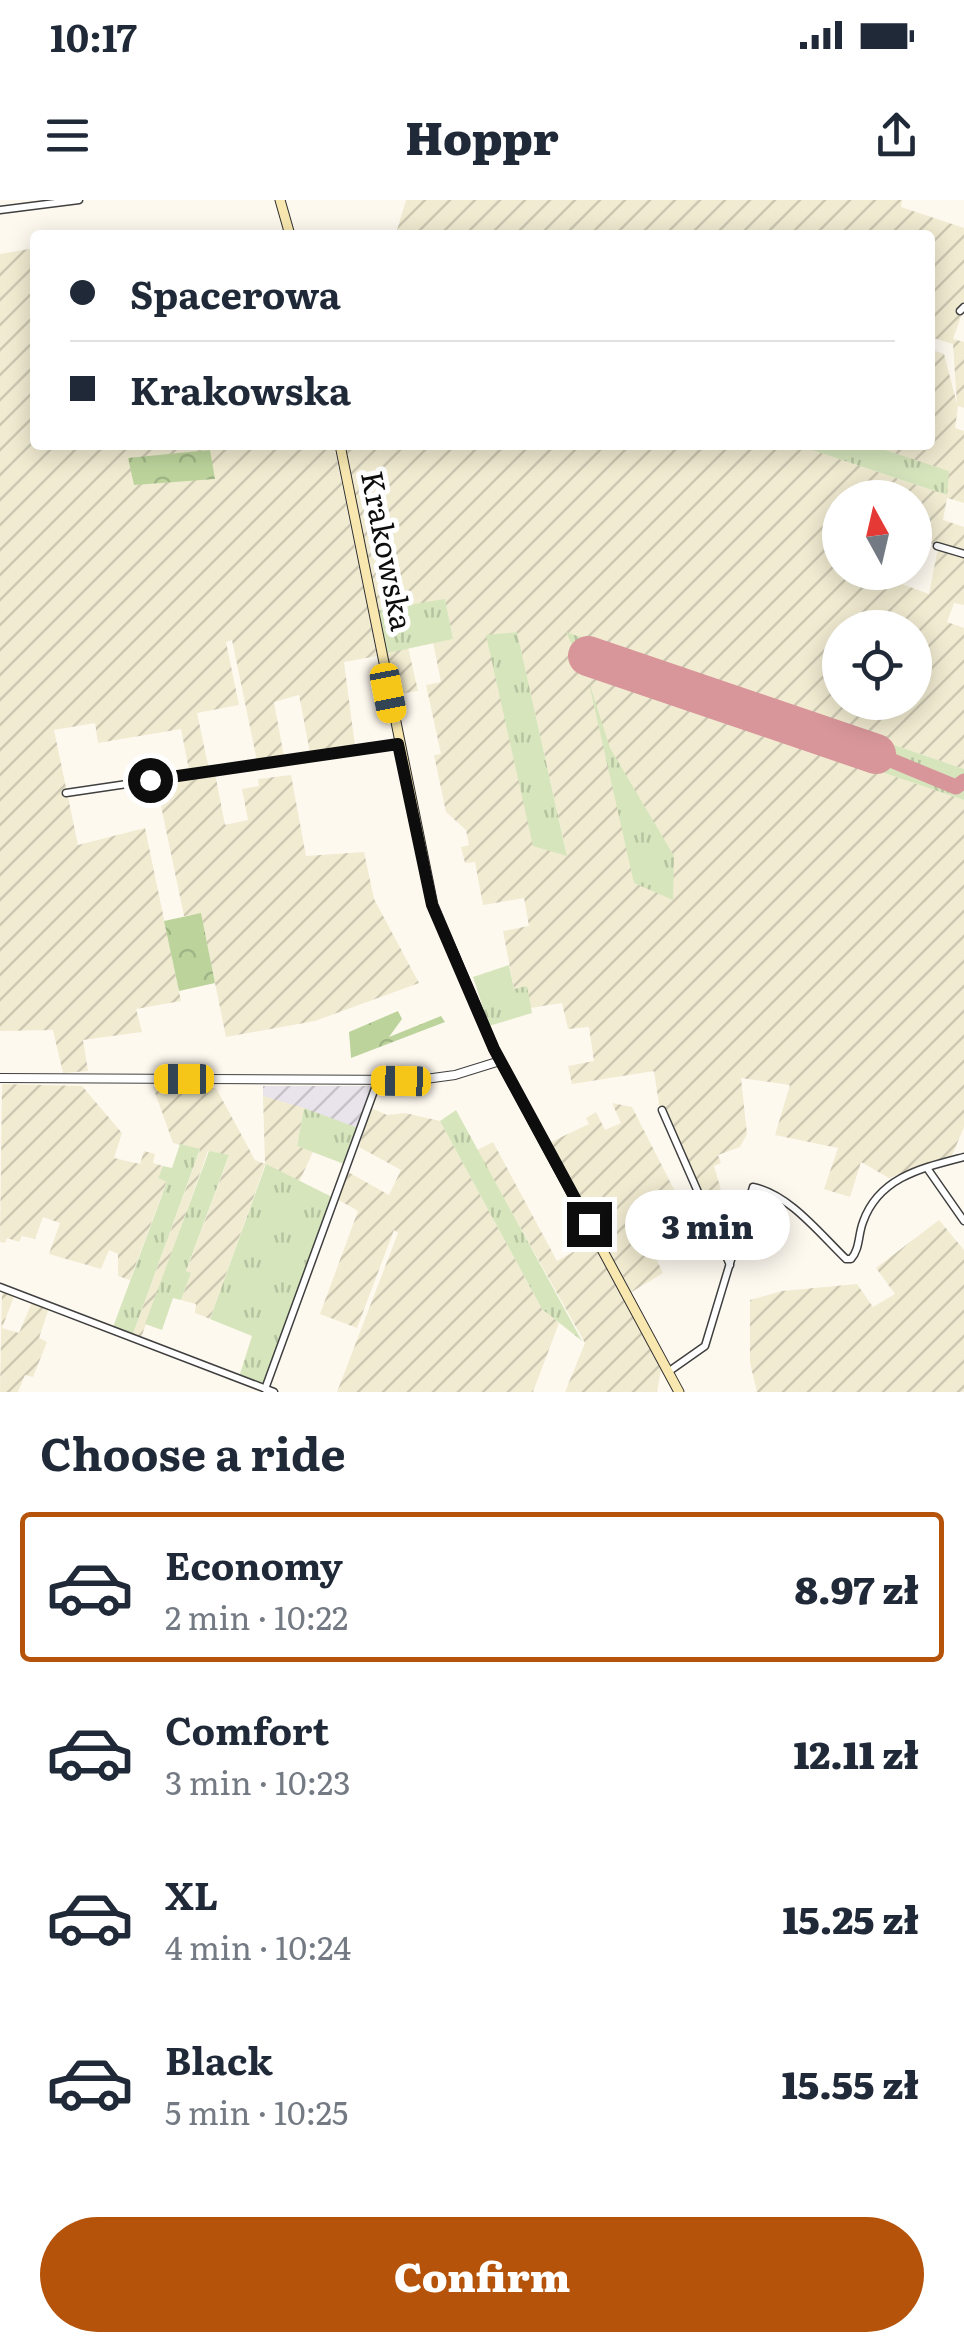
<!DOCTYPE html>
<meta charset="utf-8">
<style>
body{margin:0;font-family:Literata,serif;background:#f2f2f3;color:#1f2937;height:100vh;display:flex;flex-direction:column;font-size:38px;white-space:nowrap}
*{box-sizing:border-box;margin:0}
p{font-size:32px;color:#747a83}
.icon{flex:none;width:55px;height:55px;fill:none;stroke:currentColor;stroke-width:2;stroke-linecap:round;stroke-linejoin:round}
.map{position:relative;height:1192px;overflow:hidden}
.details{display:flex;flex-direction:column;background:#fff;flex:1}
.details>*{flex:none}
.hud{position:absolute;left:30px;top:30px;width:905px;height:220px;border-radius:10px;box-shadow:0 5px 25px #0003;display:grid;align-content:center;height:220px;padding:0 40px;background:#fff}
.needle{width:65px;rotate:352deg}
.fabs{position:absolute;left:822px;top:280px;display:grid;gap:20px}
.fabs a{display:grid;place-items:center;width:110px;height:110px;border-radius:50%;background:#fff;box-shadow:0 5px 25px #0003;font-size:50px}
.end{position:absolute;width:45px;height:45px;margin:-22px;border:12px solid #0d0d0d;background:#fff;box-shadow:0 0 0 5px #fff}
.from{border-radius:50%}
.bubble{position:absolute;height:70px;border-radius:35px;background:#fff;box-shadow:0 5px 25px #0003;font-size:32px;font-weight:800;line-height:70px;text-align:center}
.car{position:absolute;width:30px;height:60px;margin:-30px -15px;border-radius:12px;box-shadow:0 0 8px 2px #0007;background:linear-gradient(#f5c518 24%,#345 0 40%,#f5c518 0 76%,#345 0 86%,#f5c518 0)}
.hud b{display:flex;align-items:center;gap:35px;height:95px;font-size:38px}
.hud b+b{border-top:2px solid #e0e1e3}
.hud i{width:25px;height:25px;background:#1f2937}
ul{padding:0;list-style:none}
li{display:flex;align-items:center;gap:30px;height:150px;margin:0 20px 15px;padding:0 20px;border:5px solid transparent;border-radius:10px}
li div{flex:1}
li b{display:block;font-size:38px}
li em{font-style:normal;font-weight:800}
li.current{border-color:#b45309}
li>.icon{width:90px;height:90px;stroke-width:1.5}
h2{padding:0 40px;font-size:45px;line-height:120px}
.button{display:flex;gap:20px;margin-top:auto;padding:20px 40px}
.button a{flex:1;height:115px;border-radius:60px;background:#b45309;color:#fff;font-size:40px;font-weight:800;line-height:115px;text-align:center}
.status{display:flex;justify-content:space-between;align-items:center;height:70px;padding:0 50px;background:#fff;direction:ltr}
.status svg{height:28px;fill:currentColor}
header{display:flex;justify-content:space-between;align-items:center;height:130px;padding:0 40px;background:#fff;font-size:45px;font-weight:800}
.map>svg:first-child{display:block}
.industrial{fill:url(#industrial-furrows)}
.farmland{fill:url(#farmland-furrows);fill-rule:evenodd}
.grass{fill:url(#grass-tufts)}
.forest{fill:url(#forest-crowns)}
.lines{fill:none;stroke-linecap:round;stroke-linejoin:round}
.taxiway{stroke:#d8969a;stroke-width:15}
.runway{stroke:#d8969a;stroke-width:40}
.minor-casing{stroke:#404040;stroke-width:9}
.tertiary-casing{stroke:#404040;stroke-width:10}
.secondary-casing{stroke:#2f2f2f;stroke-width:11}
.minor{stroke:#fff;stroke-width:6}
.tertiary{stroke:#fff;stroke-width:8}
.secondary{stroke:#f8e8b0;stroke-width:9}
.route{stroke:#0d0d0d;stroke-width:12}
.labels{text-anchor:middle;stroke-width:10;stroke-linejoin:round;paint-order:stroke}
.street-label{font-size:30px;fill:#0d0d0d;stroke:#fff}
</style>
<div class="status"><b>10:17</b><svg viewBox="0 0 49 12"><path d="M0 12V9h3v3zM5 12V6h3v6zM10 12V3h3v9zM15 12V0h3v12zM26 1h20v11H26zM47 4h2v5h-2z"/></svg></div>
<header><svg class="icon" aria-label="menu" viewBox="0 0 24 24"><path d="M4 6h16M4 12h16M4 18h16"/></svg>Hoppr<svg class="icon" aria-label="share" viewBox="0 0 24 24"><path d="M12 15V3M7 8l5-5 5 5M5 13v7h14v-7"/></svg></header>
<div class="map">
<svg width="964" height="1192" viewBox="0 0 964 1192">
<defs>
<pattern id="industrial-furrows" width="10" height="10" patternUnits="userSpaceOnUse" patternTransform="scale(2.5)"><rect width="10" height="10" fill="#e9e3eb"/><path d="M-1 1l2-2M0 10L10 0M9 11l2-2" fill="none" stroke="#c7c2c8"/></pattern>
<pattern id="farmland-furrows" width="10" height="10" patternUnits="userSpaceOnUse" patternTransform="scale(2.5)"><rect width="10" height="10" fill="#f1ebd1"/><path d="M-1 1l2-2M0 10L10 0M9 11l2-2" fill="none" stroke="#cdc8b2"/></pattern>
<pattern id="grass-tufts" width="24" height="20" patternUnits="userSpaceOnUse" patternTransform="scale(2.5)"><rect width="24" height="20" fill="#d6e5bc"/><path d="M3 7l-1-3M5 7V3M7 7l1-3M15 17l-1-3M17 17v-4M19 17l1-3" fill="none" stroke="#b6c3a0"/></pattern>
<pattern id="forest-crowns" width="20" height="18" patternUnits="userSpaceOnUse" patternTransform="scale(2.5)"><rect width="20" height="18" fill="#bcd49c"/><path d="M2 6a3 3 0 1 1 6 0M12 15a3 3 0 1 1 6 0" fill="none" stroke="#a0b585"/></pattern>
</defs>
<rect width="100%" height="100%" fill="#fef9ef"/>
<polygon class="industrial" points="263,886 372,886 358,928 263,896"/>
<g class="farmland">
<path d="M 406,0 L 902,0 L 901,7 L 964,28 L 964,108 L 953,139 L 964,142 L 964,208 L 958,206 L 955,228 L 964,231 L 964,303 L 947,298 L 943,320 L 964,327 L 964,352 L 915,340 L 915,298 L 840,298 L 840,372 L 872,373 L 929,394 L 938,348 L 964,355 L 964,405 L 954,403 L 947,422 L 964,428 L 964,569 L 567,433 L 585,471 L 964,600 L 964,927 L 951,958 L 889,978 L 861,962 L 850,997 L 824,989 L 838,948 L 775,935 L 790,885 L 741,878 L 747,934 L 740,947 L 718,955 L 721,963 L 714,966 L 721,990 L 717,993 L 735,1026 L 727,1057 L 660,911 L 654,871 L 572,884 L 568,866 L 594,861 L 589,827 L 568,829 L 562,803 L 530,808 L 527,787 L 514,789 L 503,731 L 529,726 L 524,698 L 483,705 L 475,662 L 465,663 L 461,647 L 469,645 L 466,630 L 446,612 L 434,555 L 441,554 L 426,485 L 441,482 L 433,442 L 453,439 L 445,400 L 378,410 L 345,245 L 797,245 L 947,295 L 948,271 L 870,245 L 930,245 L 930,149 L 944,154 L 957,204 L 953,144 L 930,137 L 930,35 L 342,35 L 397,30 ZM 840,428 L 915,428 L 915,502 L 840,502 ZM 516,432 L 517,433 L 567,655 L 487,436 Z"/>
<polygon points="35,48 35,245 334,245 377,456 344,462 355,546 310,553 299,495 274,502 284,557 257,561 232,440 226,442 239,505 197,513 209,569 189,570 181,529 98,543 95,523 54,530 78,645 145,628 181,801 136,809 142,832 83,840 88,871 63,873 53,830 0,831 0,54"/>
<polygon points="408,447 418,491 393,495 383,454"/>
<polygon points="215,573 225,625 248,620 242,589 259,586 258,579 291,575 306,656 364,652 374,699 419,783 315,821 226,837 201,714 184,716 156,582"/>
<polygon points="2,884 82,886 122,933 114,958 140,964 144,951 155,954 153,963 163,966 158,978 167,981 130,1080 118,1076 118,1054 109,1050 101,1069 49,1054 60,1023 43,1017 35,1039 22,1036 19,1042 7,1038 5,1043 0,1042"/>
<polygon points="153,887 216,888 255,960 265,964 263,896 304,908 297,946 313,952 299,982 265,965 210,1119 195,1113 196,1104 181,1100 191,1073 186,1072 229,956 208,951 141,1138 133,1134 200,950 173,943"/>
<polygon points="612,903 632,907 688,1017 646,1038 663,1073 630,1093 551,942 589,924 586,918 596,912 605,930 621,923"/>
<polygon points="371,908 387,915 405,913 440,921 542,1109 559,1123 533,1192 337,1192 398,1033 394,1030 357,1128 320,1114 358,1011 337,999 348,972 389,995 401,970 359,947"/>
<polygon points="493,942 557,1061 593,1041 661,1170 657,1192 565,1192 585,1143 477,950"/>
<polygon points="939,1020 964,1050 964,1192 757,1192 750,1163 750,1100 782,1091 857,1084 873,1107 895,1094 876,1068"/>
<polygon points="2,1091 15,1094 2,1128 19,1133 32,1102 49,1108 39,1138 47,1142 33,1177 25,1175 18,1192 0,1192"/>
</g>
<g class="grass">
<polygon points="797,245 870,245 949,271 947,295"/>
<polygon points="445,399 453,439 383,454 378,410"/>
<polygon points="517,432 567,656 533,646 486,435"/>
<polygon points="566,432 964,569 964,600 584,471"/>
<polygon points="588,479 610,548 674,656 673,700 634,683"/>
<polygon points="509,765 514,789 527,786 532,813 489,826 473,777"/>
<polygon points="304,908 358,928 344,964 297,946"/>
<polygon points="456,910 582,1141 542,1109 440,921"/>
<polygon points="180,944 200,949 133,1134 113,1127 167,982 158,978 163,966 172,968"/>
<polygon points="209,951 229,955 186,1071 191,1073 181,1100 173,1098 162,1130 145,1124"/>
<polygon points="266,964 332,997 264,1185 239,1177 252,1136 210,1119"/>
</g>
<g class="forest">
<polygon points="210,250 215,279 134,285 128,258"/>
<polygon points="201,713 215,783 179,791 164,721"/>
<polygon points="398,811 402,819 389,837 441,816 445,822 351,858 349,832"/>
</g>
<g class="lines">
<polyline class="taxiway" points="876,554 956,587 964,581"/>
<polyline class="runway" points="588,456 876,554"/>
<defs>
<g id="minor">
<polyline points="0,10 79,0"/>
<polyline points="960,111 964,107"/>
<polyline points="937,346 964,354"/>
<polyline points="66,593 398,544"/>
<polyline points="662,910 730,1065"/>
<polyline points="927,968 964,1021"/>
<polyline points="0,1087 274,1192"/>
<path d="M 668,1172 L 705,1146 L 753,987 C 789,994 820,1034 846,1059 L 851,1059 C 860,1049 858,1035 863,1022 C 879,977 922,968 964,957"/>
<polyline points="265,1189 378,880"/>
</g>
<polyline id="tertiary" points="0,878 418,880 455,875 500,861"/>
<g id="secondary">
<polyline points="280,0 290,35"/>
<polyline points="340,245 433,705 494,849 679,1192"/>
</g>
</defs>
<use href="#minor" class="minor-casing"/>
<use href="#tertiary" class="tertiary-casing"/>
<use href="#secondary" class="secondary-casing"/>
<use href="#minor" class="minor"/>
<use href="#tertiary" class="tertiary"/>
<use href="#secondary" class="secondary"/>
</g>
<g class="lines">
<polyline class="route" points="150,580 398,544 432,705 494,849 589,1024"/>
</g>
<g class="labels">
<g class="street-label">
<text transform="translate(386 351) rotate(79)" y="10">Krakowska</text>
</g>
</g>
</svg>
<div class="fabs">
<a><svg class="needle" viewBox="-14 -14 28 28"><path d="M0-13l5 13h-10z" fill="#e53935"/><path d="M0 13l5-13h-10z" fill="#747a83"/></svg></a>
<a><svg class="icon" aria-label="locate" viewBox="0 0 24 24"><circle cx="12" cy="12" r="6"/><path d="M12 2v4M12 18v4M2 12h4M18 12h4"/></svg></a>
</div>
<i class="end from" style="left:150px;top:580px"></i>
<i class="end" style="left:589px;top:1024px"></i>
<div class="bubble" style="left:625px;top:990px;width:165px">3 min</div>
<i class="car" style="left:388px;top:493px;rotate:169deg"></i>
<i class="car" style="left:184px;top:879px;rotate:270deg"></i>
<i class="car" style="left:401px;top:881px;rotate:271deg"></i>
<div class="hud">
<b><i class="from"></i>Spacerowa</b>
<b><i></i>Krakowska</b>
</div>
</div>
<section class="details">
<h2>Choose a ride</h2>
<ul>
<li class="current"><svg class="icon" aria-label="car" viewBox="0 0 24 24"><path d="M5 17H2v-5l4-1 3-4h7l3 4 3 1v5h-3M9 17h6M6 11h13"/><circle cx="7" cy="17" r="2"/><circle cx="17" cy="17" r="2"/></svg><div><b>Economy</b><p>2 min · 10:22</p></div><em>8.97 zł</em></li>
<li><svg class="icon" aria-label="car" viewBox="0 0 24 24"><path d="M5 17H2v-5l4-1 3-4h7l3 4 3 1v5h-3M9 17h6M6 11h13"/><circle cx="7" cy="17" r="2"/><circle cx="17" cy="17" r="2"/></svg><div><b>Comfort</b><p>3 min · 10:23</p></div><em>12.11 zł</em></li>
<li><svg class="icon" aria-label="car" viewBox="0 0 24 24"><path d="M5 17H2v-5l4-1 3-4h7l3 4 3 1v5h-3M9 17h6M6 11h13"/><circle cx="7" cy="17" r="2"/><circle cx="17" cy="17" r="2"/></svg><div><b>XL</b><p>4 min · 10:24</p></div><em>15.25 zł</em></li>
<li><svg class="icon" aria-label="car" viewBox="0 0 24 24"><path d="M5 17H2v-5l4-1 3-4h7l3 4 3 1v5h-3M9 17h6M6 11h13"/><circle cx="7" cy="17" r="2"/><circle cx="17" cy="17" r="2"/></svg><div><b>Black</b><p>5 min · 10:25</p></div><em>15.55 zł</em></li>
</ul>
<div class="button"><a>Confirm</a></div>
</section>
